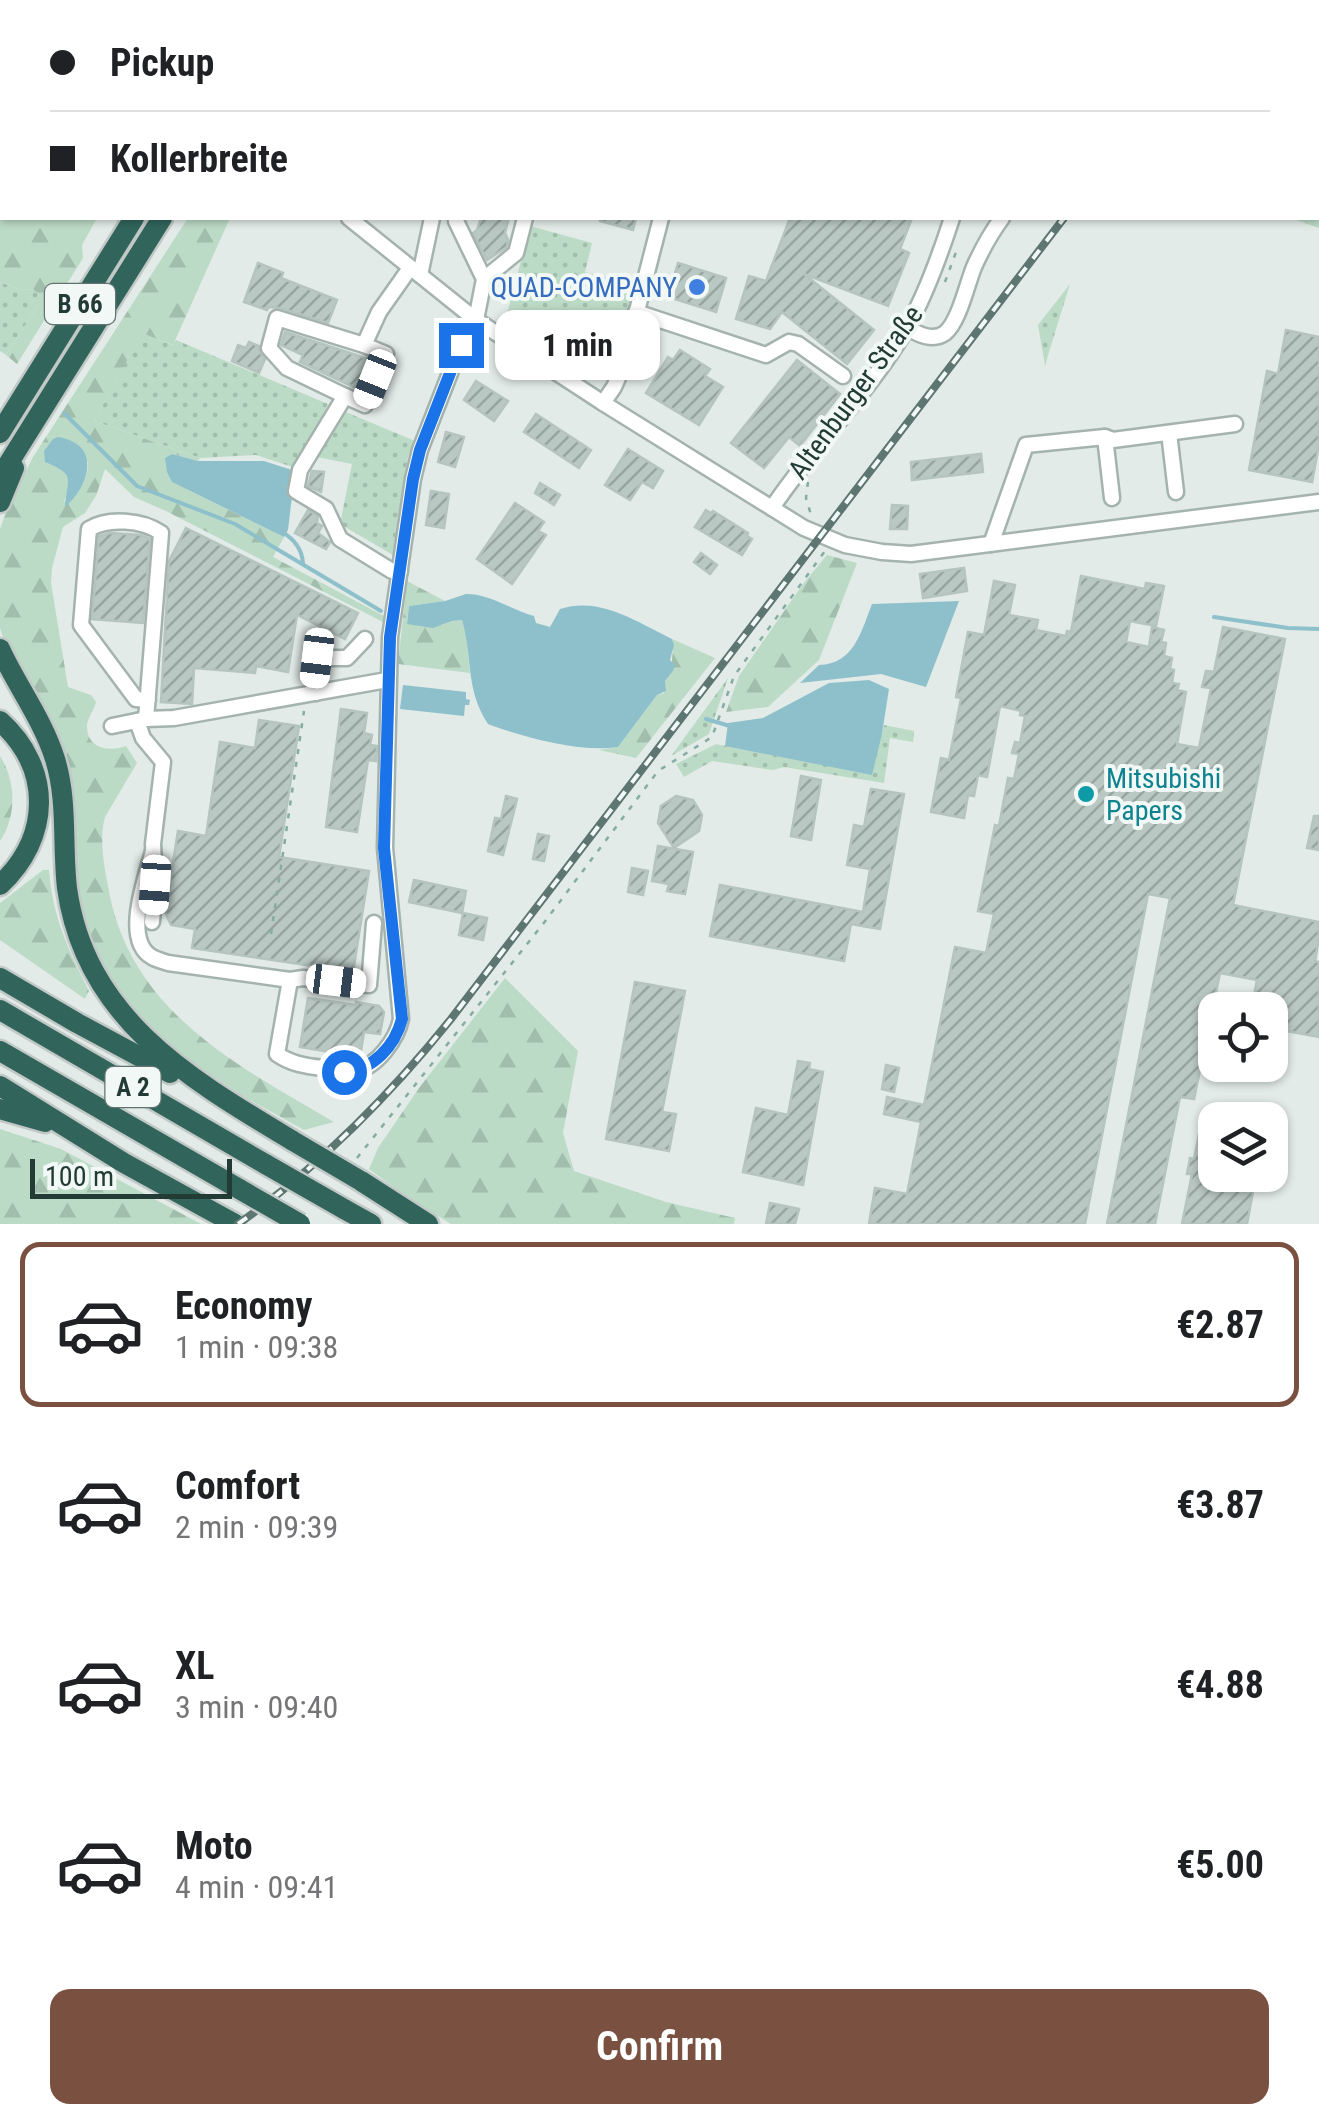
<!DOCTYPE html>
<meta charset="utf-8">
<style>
body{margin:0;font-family:"Roboto Condensed",sans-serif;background:#f2f2f2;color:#202124;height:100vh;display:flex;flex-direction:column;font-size:38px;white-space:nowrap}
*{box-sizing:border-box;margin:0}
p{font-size:32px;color:#757577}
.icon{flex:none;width:55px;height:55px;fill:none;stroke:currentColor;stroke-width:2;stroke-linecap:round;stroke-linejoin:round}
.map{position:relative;height:1224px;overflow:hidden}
.sheet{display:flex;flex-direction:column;background:#fff;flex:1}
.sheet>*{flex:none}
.hud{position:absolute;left:0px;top:0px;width:1320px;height:220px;box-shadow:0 2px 8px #0004;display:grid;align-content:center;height:220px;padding:0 50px;background:#fff}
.controls{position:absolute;left:1198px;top:992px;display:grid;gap:20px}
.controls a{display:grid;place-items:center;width:90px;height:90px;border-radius:20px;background:#fff;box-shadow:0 2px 8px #0004;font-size:50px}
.scale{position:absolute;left:30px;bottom:25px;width:202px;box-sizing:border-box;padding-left:10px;border:5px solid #233b35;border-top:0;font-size:28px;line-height:35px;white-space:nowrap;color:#233b35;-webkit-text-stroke:8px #f2f8f5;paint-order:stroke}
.end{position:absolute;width:45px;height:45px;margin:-22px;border:12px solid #1a73e8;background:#fff;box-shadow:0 0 0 5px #fff}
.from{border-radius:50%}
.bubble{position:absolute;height:70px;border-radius:20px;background:#fff;box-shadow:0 2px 8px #0004;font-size:32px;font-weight:700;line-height:70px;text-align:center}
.car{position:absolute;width:30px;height:60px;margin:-30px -15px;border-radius:12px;box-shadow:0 0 8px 2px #0007;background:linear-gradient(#fff 24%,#345 0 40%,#fff 0 76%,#345 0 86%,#fff 0)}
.hud b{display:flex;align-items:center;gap:35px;height:95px;font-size:38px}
.hud b+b{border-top:2px solid #e0e0e0}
.hud i{width:25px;height:25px;background:#202124}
ul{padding:18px 0 0;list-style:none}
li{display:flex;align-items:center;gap:30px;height:165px;margin:0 20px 15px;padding:0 30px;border:5px solid transparent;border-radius:20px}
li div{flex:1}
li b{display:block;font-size:38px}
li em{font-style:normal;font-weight:700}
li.current{border-color:#7a5040}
li>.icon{width:90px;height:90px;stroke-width:1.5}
.button{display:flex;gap:20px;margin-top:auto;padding:20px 50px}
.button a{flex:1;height:115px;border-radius:20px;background:#7a5040;color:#fff;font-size:40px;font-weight:700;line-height:115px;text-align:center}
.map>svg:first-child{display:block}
.grass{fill:url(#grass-dots)}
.forest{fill:url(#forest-firs);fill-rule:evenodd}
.water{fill:#8ec0cc}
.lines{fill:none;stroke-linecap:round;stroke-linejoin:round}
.stream{stroke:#8ec0cc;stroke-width:4}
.building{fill:url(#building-hatch);stroke:#b5c4be;stroke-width:2.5}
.minor-casing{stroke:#a5b3ae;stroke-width:19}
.highway-casing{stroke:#c1c8c6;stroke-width:25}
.path{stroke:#84aca2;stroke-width:2.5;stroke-dasharray:5 8;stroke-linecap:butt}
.minor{stroke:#fff;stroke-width:14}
.highway{stroke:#31655c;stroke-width:20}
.rail-casing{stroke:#5e7671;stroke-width:8}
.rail{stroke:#f2f8f5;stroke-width:4;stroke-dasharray:11;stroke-linecap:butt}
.highway-bridge-casing{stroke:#c1c8c6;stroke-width:25;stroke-linecap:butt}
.highway-bridge{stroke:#31655c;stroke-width:20}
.route{stroke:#1a73e8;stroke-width:12}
.shop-dot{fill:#3f7fe0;stroke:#f2f8f5;stroke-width:4}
.culture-dot{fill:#0f9aa8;stroke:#f2f8f5;stroke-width:4}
.labels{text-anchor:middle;stroke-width:8;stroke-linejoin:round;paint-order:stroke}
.shield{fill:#f2f8f5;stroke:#61746f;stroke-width:2.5}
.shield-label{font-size:25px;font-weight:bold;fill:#233b35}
.shop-label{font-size:28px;fill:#366cbe;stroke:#f2f8f5;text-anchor:end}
.street-label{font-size:28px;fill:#233b35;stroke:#f2f8f5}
.culture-label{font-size:28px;fill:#0d838f;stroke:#f2f8f5;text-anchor:start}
</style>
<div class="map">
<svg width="1319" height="1224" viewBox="0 0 1319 1224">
<defs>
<pattern id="grass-dots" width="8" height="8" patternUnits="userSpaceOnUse" patternTransform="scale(2.5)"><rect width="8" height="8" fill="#bcdbc6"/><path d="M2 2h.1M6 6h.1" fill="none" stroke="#a1bdab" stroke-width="1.8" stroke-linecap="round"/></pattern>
<pattern id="forest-firs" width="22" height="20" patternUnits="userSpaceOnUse" patternTransform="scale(2.5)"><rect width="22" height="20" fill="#bcdbc6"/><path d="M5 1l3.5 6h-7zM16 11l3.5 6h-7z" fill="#a1bdab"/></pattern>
<pattern id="building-hatch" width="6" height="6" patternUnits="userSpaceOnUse" patternTransform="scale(2.5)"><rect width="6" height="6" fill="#bac8c3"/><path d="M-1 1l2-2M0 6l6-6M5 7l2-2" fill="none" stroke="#97a49f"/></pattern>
</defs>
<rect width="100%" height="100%" fill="#e2ebe7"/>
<g class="grass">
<polygon points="1301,0 1319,0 1319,228 1291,218 1318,218 1318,2 1300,2"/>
<polygon points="530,226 592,243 585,272 636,286 616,364 600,377 584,375 504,326"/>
<polygon points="0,282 21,290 33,289 39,295 39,304 6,355 0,351"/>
<polygon points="1070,284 1045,365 1038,325"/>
<polygon points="142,332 172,345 176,340 328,404 296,468 256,455 200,458 94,421"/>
<polygon points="341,410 415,441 408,457 393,555 340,524 352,464 317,457"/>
<polygon points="728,678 709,734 671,756"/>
<polygon points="884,725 914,731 913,742 890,738 884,783 784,767 773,770 712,761 684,777 676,764 716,744 725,746 882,734"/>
</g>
<g class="forest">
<polygon points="2,61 2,218 97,218 82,245 83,258 17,364 6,355 39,304 39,295 33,289 21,290 0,282 0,62"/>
<path d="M 188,218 L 230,218 L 173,345 L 142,333 L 94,421 L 200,458 L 198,461 L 172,454 L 186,489 L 284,537 L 273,557 L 384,616 L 383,622 L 166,511 L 134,497 L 105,469 L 96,496 L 85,513 L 63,527 L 52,568 L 51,583 L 68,687 L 91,695 L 96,702 C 94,710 87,719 87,726 C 87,749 109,752 126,746 L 137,763 L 105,817 C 99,838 104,866 108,886 C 129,1011 235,1064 334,1122 L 304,1130 L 243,1096 L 175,1051 L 130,1007 L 113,984 L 99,959 L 87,929 L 77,897 L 73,842 L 0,628 L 0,529 L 7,509 L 33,457 ZM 88,461 C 89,478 79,495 64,502 C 69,489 71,483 65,470 Z"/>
<polygon points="827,555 857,563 819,660 768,707 726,712 739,676 803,584"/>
<polygon points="407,581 445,601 409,606 407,623 442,625 452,621 462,620 466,634 470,673 398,664"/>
<path d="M 672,639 L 715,658 L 636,758 L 599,750 L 618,747 L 657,695 L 664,693 L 665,681 L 673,671 C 670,658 675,650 672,639 Z"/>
<path d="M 0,756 C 16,781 17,816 0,841 Z"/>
<path d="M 43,870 L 49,870 C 53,919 68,948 89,991 L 85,999 L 0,940 L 0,903 Z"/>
<polygon points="505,978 578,1051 563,1133 574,1171 666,1202 735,1218 734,1224 451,1224 407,1197 369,1169 378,1148 419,1088"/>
<polygon points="0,1129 61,1149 201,1224 0,1224"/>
</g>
<g class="water">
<path d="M 58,437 C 102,444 90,486 65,507 C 67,478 77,475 45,462 L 44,451 L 53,439 Z"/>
<polygon points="172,454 198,461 264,461 295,471 288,530 284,537 172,482 167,472 165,458"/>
<path d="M 466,594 C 491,594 511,610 534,616 L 536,623 L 550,627 L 560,609 C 600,596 637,622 672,639 L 674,645 L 670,660 L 675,665 L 673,671 L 665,681 L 666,691 L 657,695 L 618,747 C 582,753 522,737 488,724 C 465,689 473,658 462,620 L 452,621 L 433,628 L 407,624 L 409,606 L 445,601 Z"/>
<path d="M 959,601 L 926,687 L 881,674 L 800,683 L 819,665 C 854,664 861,632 872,604 Z"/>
<polygon points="869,680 889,689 882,734 872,775 725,746 728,723 763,718 829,683"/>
<polygon points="403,685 466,692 466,699 470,700 469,705 465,705 464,716 400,709"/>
</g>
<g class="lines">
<g class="stream">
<polyline points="64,413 137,486 235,524 381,611"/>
<path d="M 282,532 C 294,539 302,550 303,563"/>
<polyline points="1214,617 1288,628 1319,629"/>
<polyline points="706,719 730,726"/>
</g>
</g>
<g class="building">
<polygon points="481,218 509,218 505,233 508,240 507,247 487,260 473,233 477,230"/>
<polygon points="600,218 636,218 633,230 600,221"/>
<polygon points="790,218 912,218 900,249 909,253 888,306 804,274 874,330 847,364 782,312 770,329 736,319 749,276 766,281"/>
<polygon points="258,263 283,273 281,278 337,300 328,323 280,308 269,307 267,310 244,302"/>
<polygon points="678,263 726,278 716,312 668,297"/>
<polygon points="1286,330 1319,337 1319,444 1312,482 1249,470 1267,371 1278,374"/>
<polygon points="285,332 372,360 360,390 300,362 303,355 281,345"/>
<polygon points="249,342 259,346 259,351 265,359 259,373 232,361 238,345 246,348"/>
<polygon points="680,350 710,369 705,376 723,387 699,425 646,393 668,357 673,360"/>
<polygon points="797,360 840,394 800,446 789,437 764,468 731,443"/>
<polygon points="476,381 508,401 494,421 464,400"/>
<polygon points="536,414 591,450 579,468 524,432"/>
<polygon points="446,432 464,437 455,467 438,462"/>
<polygon points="628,449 663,471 653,488 642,482 630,500 605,485"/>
<polygon points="981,454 983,472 912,480 911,462"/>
<polygon points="312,471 324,472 321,492 308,486"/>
<polygon points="540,483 560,495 554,505 535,493"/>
<polygon points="431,491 449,494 444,528 426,525"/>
<polygon points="515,503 544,522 538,531 546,535 512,584 477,559"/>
<polygon points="892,505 908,506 907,529 890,529"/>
<polygon points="308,510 318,516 317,523 322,526 318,533 330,542 326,549 295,533"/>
<polygon points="706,510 711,513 713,511 748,533 747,536 752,539 742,555 695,527"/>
<polygon points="186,528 358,613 345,639 297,615 288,672 256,666 255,673 194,668 192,704 161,702 169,561"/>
<polygon points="110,533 141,535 150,539 143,623 92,619 99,536"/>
<polygon points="701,553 717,565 710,574 694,562"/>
<polygon points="964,568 967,591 923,598 920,574"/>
<polygon points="1081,576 1145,589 1146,583 1164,586 1156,626 1130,621 1126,642 1149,647 1152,627 1164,630 1161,642 1166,643 1164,656 1172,658 1170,669 1174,670 1172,683 1179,684 1177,690 1186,692 1177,744 1199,748 1211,688 1202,687 1206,671 1214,672 1223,627 1285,639 1233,905 1319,922 1319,938 1315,961 1319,962 1319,1037 1270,1028 1270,1010 1251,1010 1257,980 1220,973 1194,1099 1180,1097 1155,1224 1107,1224 1170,898 1148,894 1085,1224 869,1224 875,1188 907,1194 921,1122 884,1114 887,1097 924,1105 955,947 986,953 994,914 978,911 995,825 999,826 1008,778 1014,779 1019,754 1012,753 1015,742 1020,743 1025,716 1020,715 1021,711 1000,706 987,777 978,775 974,796 968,795 964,818 931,812 941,758 949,760 961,698 956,697 968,632 984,635 994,581 1015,585 1009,615 1038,620 1036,630 1066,636 1067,631 1071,632"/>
<polygon points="341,709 367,713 364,733 372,735 370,745 377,746 376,761 368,760 357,832 326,827"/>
<polygon points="259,720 299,726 279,857 369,871 353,972 192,948 195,929 171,925 165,912 178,831 206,836 220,742 255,748"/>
<polygon points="801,776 821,780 811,840 791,836"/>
<polygon points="871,789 904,794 880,929 851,924 844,961 710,936 720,885 863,912 870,869 847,865 854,825 864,827"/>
<polygon points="506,796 517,799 503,855 488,851 495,818 501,819"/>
<polygon points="676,796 693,800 702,815 699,831 674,848 658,823 661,806"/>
<polygon points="1314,816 1319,816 1319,850 1307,848"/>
<polygon points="538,834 549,836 544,861 533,859"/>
<polygon points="658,846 693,852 685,894 667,891 669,884 652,881"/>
<polygon points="632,868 648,871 643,895 628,892"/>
<polygon points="414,880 466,891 462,913 409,902"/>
<polygon points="463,913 487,918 483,940 459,935"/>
<polygon points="635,982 685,991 662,1112 676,1114 669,1151 606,1139"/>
<polygon points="308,998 356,1005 356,1002 379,1006 384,1012 380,1034 364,1032 360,1057 300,1047"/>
<polygon points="798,1061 810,1063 809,1069 823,1072 803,1185 743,1172 756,1108 788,1115"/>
<polygon points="886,1065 899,1068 894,1092 882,1089"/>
<polygon points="1200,1129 1215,1132 1215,1175 1256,1175 1247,1224 1182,1224 1192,1174 1187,1174 1190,1158 1194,1159"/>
<polygon points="770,1203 799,1209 795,1224 766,1224"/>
</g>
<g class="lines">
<defs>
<g id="minor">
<polyline points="171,0 173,2"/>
<polyline points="145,2 149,0"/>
<polyline points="717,2 718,0"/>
<polyline points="1058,2 1060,0"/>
<polyline points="0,56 2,55"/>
<polyline points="349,218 476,320 603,403 804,528 845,545 882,552 911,554 1319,502"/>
<polyline points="420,275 432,218"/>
<polyline points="484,279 516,253 525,218"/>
<polyline points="636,312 766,355 789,342 798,344 843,376"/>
<path d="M 907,328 C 918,334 933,342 945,333 C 959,322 967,284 974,267 C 982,249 991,233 1002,218"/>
<polyline points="345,396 287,368 269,348 277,318 364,345"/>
<polyline points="603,403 614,387 622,369 661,218"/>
<polyline points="1169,433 1176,492"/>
<polyline points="1105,437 1112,498"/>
<path d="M 772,508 C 813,446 871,391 908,326 C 927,292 940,255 952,218"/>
<polyline points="991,544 1026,445 1105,437 1113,440 1235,424"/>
<polyline points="400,571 392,571 340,539 326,509 296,491 300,470 345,396 365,405 386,354 364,345 379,312 410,268"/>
<polyline points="316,693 314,684 317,658 347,658 365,639"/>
<path d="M 146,719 L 161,533 C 143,520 108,517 89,529 L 81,625 L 136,699 L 148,700"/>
<polyline points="137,721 143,738 163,762 153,844 155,885 152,922"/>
<polyline points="112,726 146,719 174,718 387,680"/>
<path d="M 153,851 C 146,877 122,940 152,957 C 157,960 163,961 168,963 L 290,980 L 277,1054 C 291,1064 306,1066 323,1068 C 333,1070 345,1073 355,1071 C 377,1067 397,1039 401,1019 L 385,848 L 390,637 L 413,479 L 420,450 L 461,345 L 476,320 L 484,279 L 456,221 L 457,218"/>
<polyline points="290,980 303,978 369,985 374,923"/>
</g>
<g id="highway">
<polyline points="282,2 284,0"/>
<polyline points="313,2 315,0"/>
<polyline points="0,433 134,218"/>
<polyline points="0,477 162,218"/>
<polyline points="0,502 14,468"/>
<path d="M 0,649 C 17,686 43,720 55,759 C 68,801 62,845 67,888 C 85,1019 190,1079 293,1141"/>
<path d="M 0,721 C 53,769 51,837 0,885"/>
<polyline points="0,978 77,1023 170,1073"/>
<polyline points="0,1010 267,1165"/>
<polyline points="0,1051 241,1190"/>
<polyline points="0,1086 124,1163 235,1224"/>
<polyline points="0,1109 45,1122"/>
<polyline points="361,1181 428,1224"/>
<polyline points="344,1209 371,1224"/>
</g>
</defs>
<use href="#minor" class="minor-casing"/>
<use href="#highway" class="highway-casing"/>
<g class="path">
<polyline points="1091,2 1092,0"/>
<polyline points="945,282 956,252"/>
<polyline points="808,482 806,498 811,515 810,517"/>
<polyline points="271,934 304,711"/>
<polyline points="357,1158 543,924 658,771 712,737 734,676 825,551"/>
</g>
<use href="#minor" class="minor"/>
<use href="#highway" class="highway"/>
<defs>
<g id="rail">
<polyline points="1229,2 1230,0"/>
<path d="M 238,1224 C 319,1167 389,1096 451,1019 L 1064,218"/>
</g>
</defs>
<use href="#rail" class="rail-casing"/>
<use href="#rail" class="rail"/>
<defs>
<g id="highway-bridge">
<polyline points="293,1141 361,1181"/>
<polyline points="267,1165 344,1209"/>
<polyline points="241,1190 300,1224"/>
</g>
</defs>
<use href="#highway-bridge" class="highway-bridge-casing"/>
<use href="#highway-bridge" class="highway-bridge"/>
</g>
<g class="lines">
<path class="route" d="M 344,1072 C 373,1070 395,1046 402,1019 L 384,848 L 390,637 L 413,479 L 420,450 L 461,345"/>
</g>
<circle class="shop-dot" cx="697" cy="287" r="10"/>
<circle class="culture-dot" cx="1086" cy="794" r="10"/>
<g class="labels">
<g class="shield">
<rect x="45" y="284" width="70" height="40" rx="8"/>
<rect x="105.5" y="1067" width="55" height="40" rx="8"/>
</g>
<g class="shield-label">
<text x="80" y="313">B 66</text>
<text x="133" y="1096">A 2</text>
</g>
<g class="shop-label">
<text x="677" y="297">QUAD-COMPANY</text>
</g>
<g class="street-label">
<text transform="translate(855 392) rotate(-54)" y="10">Altenburger Straße</text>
</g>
<g class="culture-label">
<text x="1106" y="788">Mitsubishi<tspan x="1106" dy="32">Papers</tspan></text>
</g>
</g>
</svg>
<div class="controls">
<a><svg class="icon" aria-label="locate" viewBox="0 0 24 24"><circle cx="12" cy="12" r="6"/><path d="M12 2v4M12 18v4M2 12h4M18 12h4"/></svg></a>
<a><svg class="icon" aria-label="layers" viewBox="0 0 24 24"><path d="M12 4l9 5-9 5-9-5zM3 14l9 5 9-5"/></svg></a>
</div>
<div class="scale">100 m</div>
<i class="end from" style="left:344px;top:1072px"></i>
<i class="end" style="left:461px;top:345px"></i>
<div class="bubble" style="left:495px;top:310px;width:165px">1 min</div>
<i class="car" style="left:375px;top:379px;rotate:202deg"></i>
<i class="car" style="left:317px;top:658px;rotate:187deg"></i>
<i class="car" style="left:155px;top:885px;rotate:184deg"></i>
<i class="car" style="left:336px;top:981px;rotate:97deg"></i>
<div class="hud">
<b><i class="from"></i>Pickup</b>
<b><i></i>Kollerbreite</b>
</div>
</div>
<section class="sheet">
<ul>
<li class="current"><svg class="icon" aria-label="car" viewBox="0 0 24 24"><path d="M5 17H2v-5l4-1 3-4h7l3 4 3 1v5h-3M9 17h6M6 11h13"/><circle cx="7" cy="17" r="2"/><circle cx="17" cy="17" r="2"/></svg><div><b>Economy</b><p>1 min · 09:38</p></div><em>€2.87</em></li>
<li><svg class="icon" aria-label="car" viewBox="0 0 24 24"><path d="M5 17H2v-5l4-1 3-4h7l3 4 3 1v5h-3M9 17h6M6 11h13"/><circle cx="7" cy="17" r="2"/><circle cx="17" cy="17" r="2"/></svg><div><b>Comfort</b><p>2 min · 09:39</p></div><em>€3.87</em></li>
<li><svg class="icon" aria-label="car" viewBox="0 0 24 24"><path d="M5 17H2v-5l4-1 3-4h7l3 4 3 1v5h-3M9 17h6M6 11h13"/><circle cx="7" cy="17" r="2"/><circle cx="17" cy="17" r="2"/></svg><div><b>XL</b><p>3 min · 09:40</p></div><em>€4.88</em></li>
<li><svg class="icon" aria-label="car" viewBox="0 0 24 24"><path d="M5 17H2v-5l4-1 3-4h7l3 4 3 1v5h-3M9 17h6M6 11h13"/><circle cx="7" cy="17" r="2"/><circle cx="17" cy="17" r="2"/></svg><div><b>Moto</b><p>4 min · 09:41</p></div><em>€5.00</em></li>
</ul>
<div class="button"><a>Confirm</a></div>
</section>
